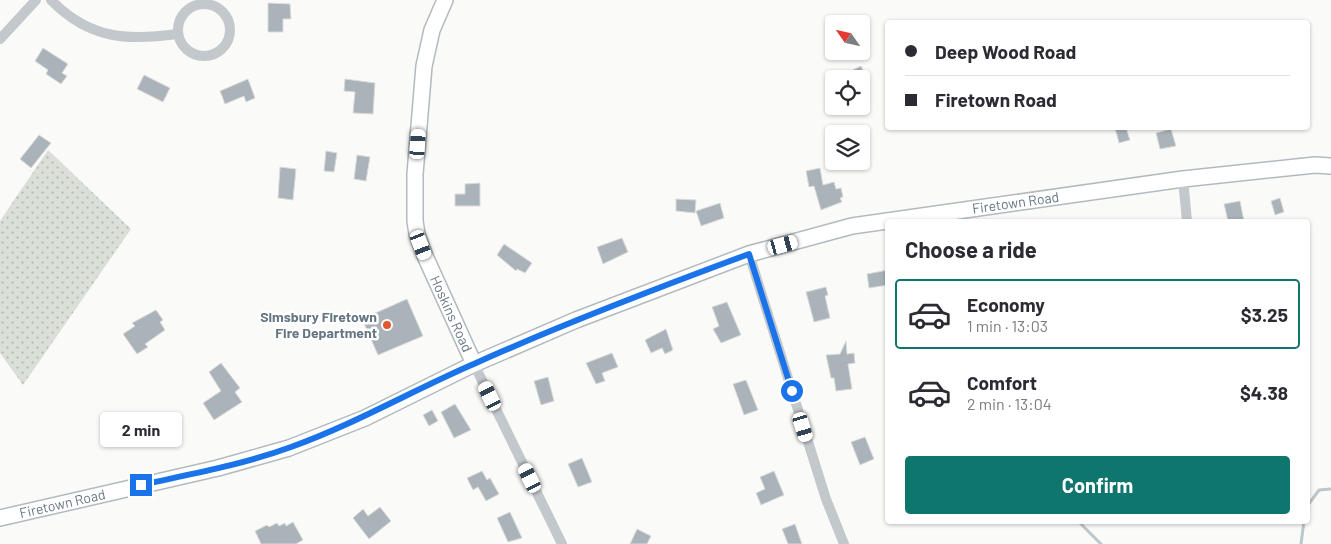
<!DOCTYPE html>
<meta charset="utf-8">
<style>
body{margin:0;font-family:Barlow,sans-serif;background:#f7f7f7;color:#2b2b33;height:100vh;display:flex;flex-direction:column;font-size:19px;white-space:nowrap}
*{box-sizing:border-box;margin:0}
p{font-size:16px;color:#7c7c81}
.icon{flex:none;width:28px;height:28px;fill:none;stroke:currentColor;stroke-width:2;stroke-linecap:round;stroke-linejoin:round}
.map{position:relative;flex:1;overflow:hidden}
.details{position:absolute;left:885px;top:219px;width:425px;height:305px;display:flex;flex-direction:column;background:#fff;border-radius:5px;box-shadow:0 1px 4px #0004}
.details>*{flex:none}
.hud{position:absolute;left:885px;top:20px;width:425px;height:110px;border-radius:5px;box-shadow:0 1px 4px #0004;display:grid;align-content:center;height:110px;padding:0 20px;background:#fff}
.needle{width:32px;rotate:304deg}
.buttons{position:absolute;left:825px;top:15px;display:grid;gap:10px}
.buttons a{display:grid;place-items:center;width:45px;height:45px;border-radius:5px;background:#fff;box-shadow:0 1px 4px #0004;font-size:25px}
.end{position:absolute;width:22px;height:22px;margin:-11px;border:6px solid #1a73e8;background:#fff;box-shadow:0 0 0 2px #fff}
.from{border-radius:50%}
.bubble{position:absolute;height:35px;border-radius:5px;background:#fff;box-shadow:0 1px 4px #0004;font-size:16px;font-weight:700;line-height:35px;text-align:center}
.car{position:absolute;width:15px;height:30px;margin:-15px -8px;border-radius:6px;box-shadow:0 0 4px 1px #0007;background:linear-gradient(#fff 24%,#345 0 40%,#fff 0 76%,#345 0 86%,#fff 0)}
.hud b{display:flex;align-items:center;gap:18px;height:48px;font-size:19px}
.hud b+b{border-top:1px solid #e1e1e2}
.hud i{width:12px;height:12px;background:#2b2b33}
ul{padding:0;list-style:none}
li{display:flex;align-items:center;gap:15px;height:70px;margin:0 10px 8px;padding:0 10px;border:2px solid transparent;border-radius:5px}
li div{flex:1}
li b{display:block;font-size:19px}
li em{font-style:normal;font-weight:700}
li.selected{border-color:#0f766e}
li>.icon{width:45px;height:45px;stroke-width:1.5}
h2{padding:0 20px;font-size:22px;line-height:60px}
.primary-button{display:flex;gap:10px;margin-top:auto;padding:10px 20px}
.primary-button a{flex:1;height:58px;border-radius:5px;background:#0f766e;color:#fff;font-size:20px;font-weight:700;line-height:58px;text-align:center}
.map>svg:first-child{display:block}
.park{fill:url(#park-dots)}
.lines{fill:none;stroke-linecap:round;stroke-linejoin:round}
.stream{stroke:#bbc7cb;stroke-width:3}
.building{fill:#aab3b9;stroke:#dcdcda}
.secondary-casing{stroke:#b3babf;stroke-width:18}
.street{stroke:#c3c8cc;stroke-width:10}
.secondary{stroke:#fff;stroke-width:15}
.route{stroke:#1a73e8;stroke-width:6}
.poi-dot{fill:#e4572e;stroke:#fff;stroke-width:2}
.labels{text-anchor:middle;stroke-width:5;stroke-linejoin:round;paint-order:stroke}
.street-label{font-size:14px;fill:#657683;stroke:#fff}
.poi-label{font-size:14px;font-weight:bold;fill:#657683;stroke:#fff;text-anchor:end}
</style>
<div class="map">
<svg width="1331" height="544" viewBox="0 0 1331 544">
<defs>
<pattern id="park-dots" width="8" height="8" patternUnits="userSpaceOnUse" patternTransform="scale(1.25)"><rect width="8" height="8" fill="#dadfd7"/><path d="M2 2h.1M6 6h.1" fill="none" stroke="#b4b9b4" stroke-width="1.8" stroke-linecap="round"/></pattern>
</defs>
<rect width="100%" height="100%" fill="#fafaf8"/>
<polygon class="park" points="48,150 131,229 23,385 0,353 0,221"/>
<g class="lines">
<g class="stream">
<polyline points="1308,505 1319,490 1331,489"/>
<polyline points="1078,521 1101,544"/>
<polyline points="1301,544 1304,521"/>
</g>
</g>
<g class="building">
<polygon points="268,3 290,4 291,19 283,19 283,32 268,32"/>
<polygon points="43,48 68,64 62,73 67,76 61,84 46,74 48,70 35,61"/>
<polygon points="861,66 867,79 834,79"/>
<polygon points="144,75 170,88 163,102 137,89"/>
<polygon points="248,79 255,98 246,102 244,96 225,104 220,91"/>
<polygon points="345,79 375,83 373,114 353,113 355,92 344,91"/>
<polygon points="1115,128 1126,128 1130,140 1119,143"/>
<polygon points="1171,129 1176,146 1160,149 1156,133"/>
<polygon points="39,135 51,143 31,168 20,159"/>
<polygon points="326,151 337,153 334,172 324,171"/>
<polygon points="357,155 370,157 366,181 354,179"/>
<polygon points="280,167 296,169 293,200 278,198"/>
<polygon points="820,168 823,185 834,182 836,189 841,188 843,197 840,198 842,202 821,210 814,186 809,187 806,171"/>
<polygon points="480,183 480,206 455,206 455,194 465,194 465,184"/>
<polygon points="1280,198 1284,212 1275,215 1271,201"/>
<polygon points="676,199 696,200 695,213 676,211"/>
<polygon points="1240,201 1244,221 1228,221 1224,204"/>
<polygon points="720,203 724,218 701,226 696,211"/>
<polygon points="622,238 628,252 603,264 597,247"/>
<polygon points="504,244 532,263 525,273 517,269 516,271 497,255"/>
<polygon points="888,270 888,285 869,288 867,274"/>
<polygon points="826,287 828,295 825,296 830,318 814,322 806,292"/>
<polygon points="407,299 423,336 378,355 362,319"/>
<polygon points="727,302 741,335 721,343 713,329 719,326 712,307"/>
<polygon points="156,310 163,320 160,322 165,330 145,344 148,347 137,354 123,334 135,326 132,323"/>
<polygon points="666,329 673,350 665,354 662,348 651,353 645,340"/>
<polygon points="846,341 847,354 854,353 855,363 848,364 852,389 836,391 834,378 831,378 826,355 840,354"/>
<polygon points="612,353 618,367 602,373 605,381 596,384 586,363"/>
<polygon points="221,363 240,388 235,392 242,402 214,420 203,403 221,391 209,372"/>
<polygon points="548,377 554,401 541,405 534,381"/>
<polygon points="746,380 758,410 744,415 733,384"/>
<polygon points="455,404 471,430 454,438 441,412"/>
<polygon points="432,410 438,421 429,426 423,415"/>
<polygon points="151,416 156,429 159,428 163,440 140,446 135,431 143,428 140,420"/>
<polygon points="865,437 874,459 860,465 851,442"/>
<polygon points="582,458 592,482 578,487 568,464"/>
<polygon points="482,471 487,480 490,478 499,494 486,501 478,487 473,490 467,478"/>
<polygon points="774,471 784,495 761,505 756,493 765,489 760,477"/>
<polygon points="380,507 391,521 369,539 353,518 363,509 368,516"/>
<polygon points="510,512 522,538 508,542 497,518"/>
<polygon points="293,522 303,540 296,544 261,544 255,531 267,525 269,527 277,523 279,526 285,523 286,526"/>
<polygon points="795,524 802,544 788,544 782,529"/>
<polygon points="637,529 651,536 647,544 630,544"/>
</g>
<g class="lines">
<defs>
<g id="secondary">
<path id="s1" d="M 445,0 L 432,30 L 424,66 L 415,174 L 415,221 L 417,234 L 425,256 L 474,364"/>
<path id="s2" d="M 0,518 L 218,468 L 289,448 L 365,418 L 474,364 L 576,320 L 749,254 L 852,226 L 1183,179 L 1315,165 L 1331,166"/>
</g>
</defs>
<use href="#secondary" class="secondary-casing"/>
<g class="street">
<path d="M 51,0 C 89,39 127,41 177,34"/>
<circle cx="204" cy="30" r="26"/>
<polyline points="0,39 36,0"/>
<polyline points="1183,179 1187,221"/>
<polyline points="749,254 826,499 844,544"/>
<polyline points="474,364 562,544"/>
</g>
<use href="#secondary" class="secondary"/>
</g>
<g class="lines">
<path class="route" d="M 141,485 C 191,474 242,465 291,447 C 355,424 413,390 476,363 C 565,323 657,288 749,254 L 792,391"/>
</g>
<circle class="poi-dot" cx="387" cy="325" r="5"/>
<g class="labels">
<g class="street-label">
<text dy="5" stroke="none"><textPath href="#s2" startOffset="1069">Firetown Road</textPath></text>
<text dy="5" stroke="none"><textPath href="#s1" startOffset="325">Hoskins Road</textPath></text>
<text dy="5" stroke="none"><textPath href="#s2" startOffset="64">Firetown Road</textPath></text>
</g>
<g class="poi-label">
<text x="377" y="322">Simsbury Firetown<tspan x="377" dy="16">Fire Department</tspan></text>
</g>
</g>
</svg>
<div class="buttons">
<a><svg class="needle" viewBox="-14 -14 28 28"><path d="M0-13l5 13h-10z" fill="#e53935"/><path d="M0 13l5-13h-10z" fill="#7c7c81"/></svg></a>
<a><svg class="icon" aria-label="locate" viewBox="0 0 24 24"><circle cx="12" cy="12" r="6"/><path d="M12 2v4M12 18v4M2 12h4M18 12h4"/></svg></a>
<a><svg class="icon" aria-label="layers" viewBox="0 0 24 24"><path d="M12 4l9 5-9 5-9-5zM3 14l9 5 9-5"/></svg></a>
</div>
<i class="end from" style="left:792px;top:391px"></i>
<i class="end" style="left:141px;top:485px"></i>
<div class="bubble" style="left:100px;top:412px;width:82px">2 min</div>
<i class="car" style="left:418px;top:144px;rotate:4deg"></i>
<i class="car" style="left:421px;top:245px;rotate:159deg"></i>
<i class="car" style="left:783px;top:245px;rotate:75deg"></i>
<i class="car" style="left:490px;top:396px;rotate:334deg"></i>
<i class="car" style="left:803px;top:427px;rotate:163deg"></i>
<i class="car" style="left:530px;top:478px;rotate:334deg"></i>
<div class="hud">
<b><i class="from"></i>Deep Wood Road</b>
<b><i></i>Firetown Road</b>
</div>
<section class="details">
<h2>Choose a ride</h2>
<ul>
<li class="selected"><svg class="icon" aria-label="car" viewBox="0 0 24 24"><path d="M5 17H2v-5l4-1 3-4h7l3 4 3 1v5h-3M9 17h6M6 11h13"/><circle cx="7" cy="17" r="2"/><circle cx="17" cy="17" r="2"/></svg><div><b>Economy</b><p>1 min · 13:03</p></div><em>$3.25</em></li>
<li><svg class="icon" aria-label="car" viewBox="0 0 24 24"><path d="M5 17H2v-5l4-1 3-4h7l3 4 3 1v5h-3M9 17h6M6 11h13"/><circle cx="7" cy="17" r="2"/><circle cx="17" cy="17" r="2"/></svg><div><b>Comfort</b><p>2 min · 13:04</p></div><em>$4.38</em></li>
</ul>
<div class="primary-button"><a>Confirm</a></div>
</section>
</div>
